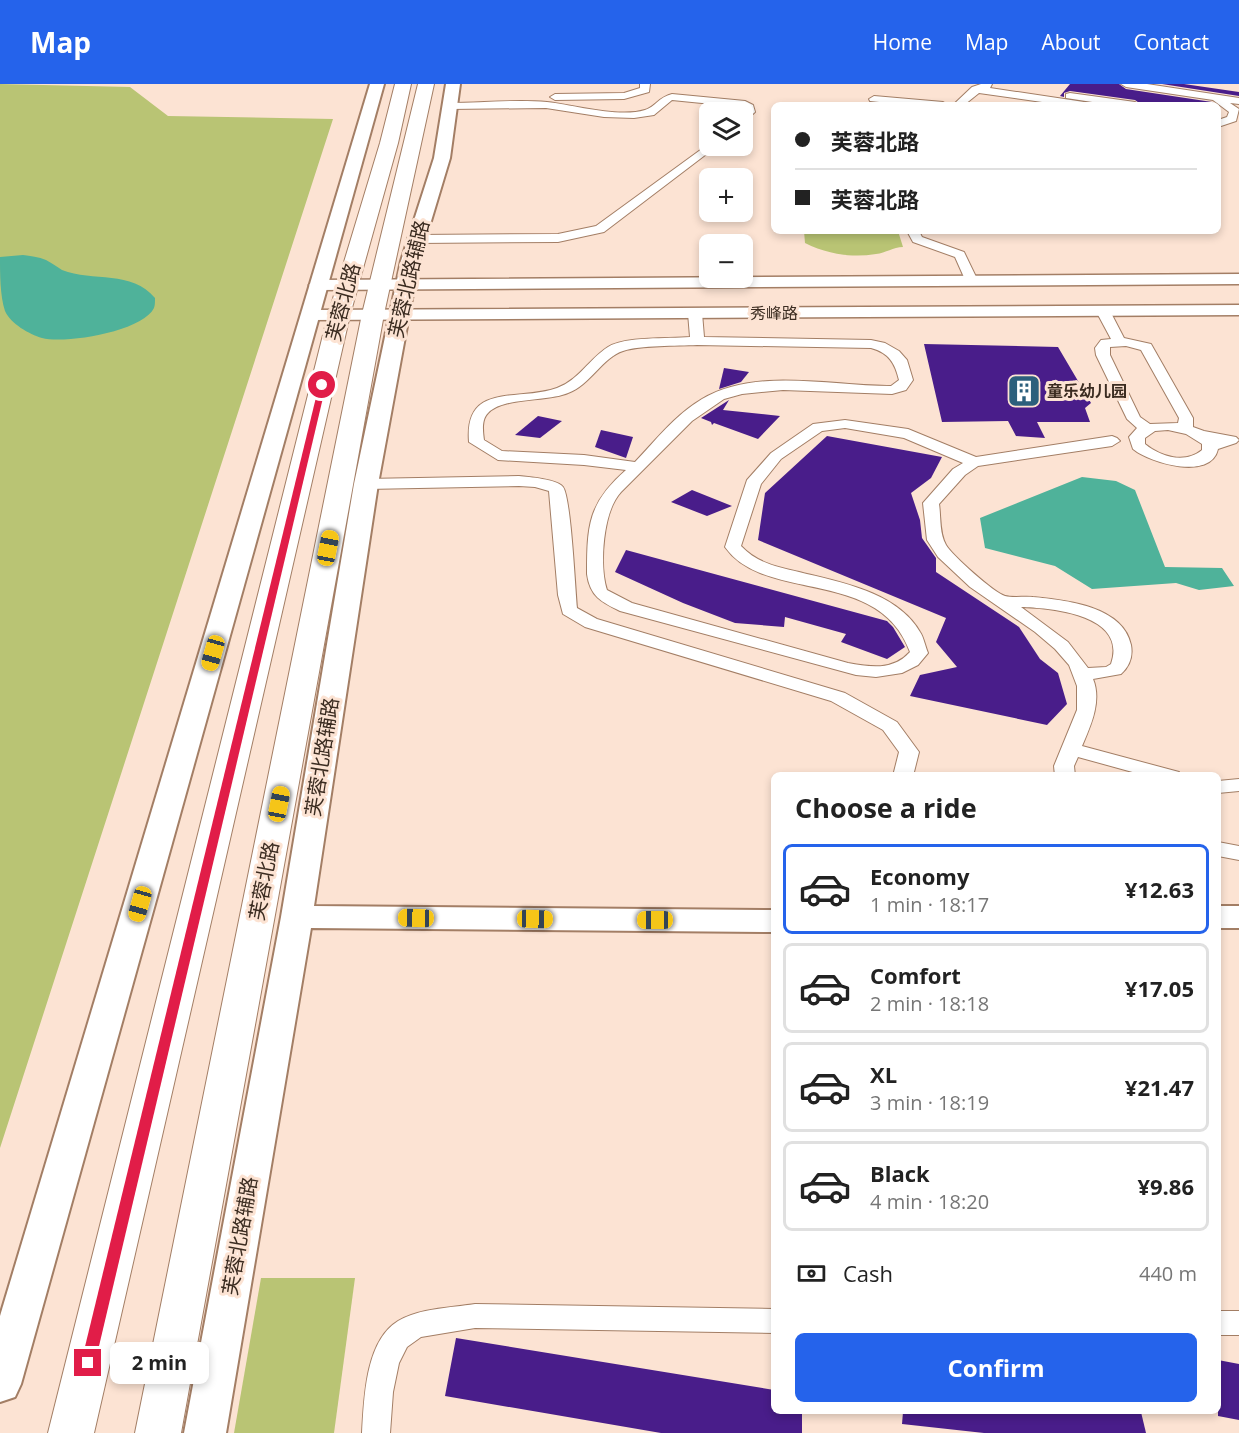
<!DOCTYPE html>
<meta charset="utf-8">
<style>
body{margin:0;font-family:"Open Sans","Noto Sans SC",sans-serif;background:#f2f2f2;color:#222;height:100vh;display:flex;flex-direction:column;font-size:22px;white-space:nowrap}
*{box-sizing:border-box;margin:0}
p{font-size:20px;color:#767676}
.icon{flex:none;width:33px;height:33px;fill:none;stroke:currentColor;stroke-width:2;stroke-linecap:round;stroke-linejoin:round}
.map{position:relative;flex:1;overflow:hidden}
.panel{position:absolute;left:771px;top:688px;width:450px;height:642px;display:flex;flex-direction:column;background:#fff;border-radius:9px;box-shadow:0 3px 9px #0003}
.panel>*{flex:none}
.top-card{position:absolute;left:771px;top:18px;width:450px;height:132px;border-radius:9px;box-shadow:0 3px 9px #0003;display:grid;align-content:center;height:132px;padding:0 24px;background:#fff}
.buttons{position:absolute;left:699px;top:18px;display:grid;gap:12px}
.buttons a{display:grid;place-items:center;width:54px;height:54px;border-radius:9px;background:#fff;box-shadow:0 3px 9px #0003;font-size:30px}
.end{position:absolute;width:27px;height:27px;margin:-14px;border:8px solid #e11d48;background:#fff;box-shadow:0 0 0 3px #fff}
.from{border-radius:50%}
.bubble{position:absolute;height:42px;border-radius:9px;background:#fff;box-shadow:0 3px 9px #0003;font-size:20px;font-weight:700;line-height:42px;text-align:center}
.car{position:absolute;width:18px;height:36px;margin:-18px -9px;border-radius:8px;box-shadow:0 0 4px 2px #0007;background:linear-gradient(#f5c518 24%,#345 0 40%,#f5c518 0 76%,#345 0 86%,#f5c518 0)}
.top-card b{display:flex;align-items:center;gap:21px;height:57px;font-size:22px}
.top-card b+b{border-top:2px solid #e0e0e0}
.top-card i{width:15px;height:15px;background:#222}
ul{padding:0;list-style:none}
li{display:flex;align-items:center;gap:18px;height:90px;margin:0 12px 9px;padding:0 12px;border:3px solid #e0e0e0;border-radius:9px}
li div{flex:1}
li b{display:block;font-size:22px}
li em{font-style:normal;font-weight:700}
li.active{border-color:#2563eb}
li>.icon{width:54px;height:54px;stroke-width:1.5}
h2{padding:0 24px;font-size:27px;line-height:72px}
.pay{display:flex;align-items:center;gap:15px;height:66px;padding:0 24px;font-size:22px}
.pay p{margin-inline-start:auto}
.action{display:flex;gap:12px;margin-top:auto;padding:12px 24px}
.action a{flex:1;height:69px;border-radius:9px;background:#2563eb;color:#fff;font-size:24px;font-weight:700;line-height:69px;text-align:center}
header{display:flex;align-items:center;gap:36px;box-sizing:border-box;height:84px;padding:0 30px;background:#2563eb;color:#fff}
header strong{font-size:28px}
nav{display:flex;gap:33px;margin-inline-start:auto;font-size:21px}
.map>svg:first-child{display:block}
.green{fill:#b9c474}
.water{fill:#4fb29a}
.building{fill:#491d8a}
.lines{fill:none;stroke-linecap:round;stroke-linejoin:round}
.minor-casing{stroke:#a37e65;stroke-width:2}
.tertiary-casing{stroke:#a37e65;stroke-width:3}
.secondary-casing{stroke:#a37e65;stroke-width:4}
.primary-casing{stroke:#a37e65;stroke-width:2}
.minor{fill:#fff;fill-rule:evenodd}
.tertiary{fill:#fff;fill-rule:evenodd}
.secondary{fill:#fff;fill-rule:evenodd}
.primary{fill:#fff;fill-rule:evenodd}
.route{fill:#e11d48}
.labels{text-anchor:middle;stroke-width:6;stroke-linejoin:round;paint-order:stroke}
.far-street-label{font-size:16px;fill:#3b2c21;stroke:#fce3d3}
.far-poi-label{font-size:16px;font-weight:bold;fill:#3b2c21;stroke:#fce3d3;text-anchor:start}
.street-label{font-size:20px;fill:#3b2c21;stroke:#fce3d3}
</style>
<header>
<strong>Map</strong>
<nav><a>Home</a><a>Map</a><a>About</a><a>Contact</a></nav>
</header>
<div class="map">
<svg width="1239" height="1349" viewBox="0 0 1239 1349">
<rect width="100%" height="100%" fill="#fce3d3"/>
<g class="green">
<polygon points="0,0 130,3 168,32 333,35 0,1064"/>
<path d="M 804,147 L 898,147 L 903,163 C 893,163 886,169 876,170 C 851,174 827,170 805,159 Z"/>
<polygon points="261,1194 355,1194 334,1349 234,1349"/>
</g>
<g class="water">
<path d="M 23,171 C 30,172 39,173 46,176 C 52,179 57,183 62,186 C 93,198 132,186 155,214 C 155,218 155,221 154,224 C 142,248 65,260 42,254 C 29,250 11,240 5,227 C 0,212 0,189 0,173 Z"/>
<polygon points="1082,393 1116,397 1135,406 1165,483 1222,484 1234,502 1199,506 1176,499 1092,505 1055,482 985,464 980,434"/>
</g>
<g class="building">
<polygon points="1070,0 1119,0 1126,5 1212,18 1216,21 1142,21 1135,16 1070,7 1064,9 1064,13 1060,12"/>
<polygon points="1162,0 1184,0 1239,8 1239,12"/>
<polygon points="924,260 1058,263 1091,319 1085,324 1090,338 1037,338 1045,354 1016,352 1008,337 942,338"/>
<polygon points="724,284 749,288 741,298 719,305"/>
<polygon points="729,316 723,326 780,332 758,355 714,339 712,341 711,338 701,334"/>
<polygon points="538,332 562,337 540,354 515,351"/>
<polygon points="601,346 633,353 626,374 595,363"/>
<polygon points="827,352 942,373 931,394 911,409 920,436 922,454 936,474 936,488 1019,543 1040,575 1058,589 1067,620 1047,641 910,612 920,591 957,583 936,558 946,534 758,456 765,409"/>
<polygon points="692,406 732,422 707,432 671,418"/>
<polygon points="626,466 887,537 893,543 905,563 887,575 841,558 846,550 785,533 784,543 735,539 683,519 615,488"/>
<polygon points="456,1254 774,1306 774,1328 802,1328 802,1349 661,1349 445,1312"/>
<polygon points="1218,1276 1239,1280 1239,1336 1218,1332"/>
<polygon points="903,1328 1141,1328 1146,1349 984,1349 902,1340"/>
</g>
<g class="lines">
<defs>
<g id="minor">
<polygon points="640,0 650,0 649,8 624,15 555,16 550,13 555,10 624,9 640,4"/>
<polygon points="981,0 992,0 990,4 1084,18 1089,21 1063,21 979,9 964,21 953,21 972,3"/>
<polygon points="1121,0 1147,0 1239,14 1239,20 1230,19 1239,25 1236,37 1218,43 1218,36 1227,33 1229,28 1213,16 1126,3"/>
<polygon points="1070,9 1135,18 1140,21 1112,21 1066,14 1066,10"/>
<path d="M 672,10 L 745,17 L 753,21 L 755,28 L 742,40 L 745,28 L 742,23 L 672,16 L 654,31 L 634,34 L 604,33 L 546,24 L 449,25 L 444,22 L 449,19 C 481,19 515,15 547,18 C 574,21 619,34 645,26 C 655,23 659,13 672,10 Z"/>
<polygon points="874,12 943,18 948,21 907,21 870,17 869,15"/>
<polygon points="710,59 710,62 717,62 604,148 558,158 416,159 410,155 416,151 558,150 596,142"/>
<polygon points="907,147 919,147 922,153 964,168 978,197 977,200 967,200 955,173 913,158"/>
<path d="M 1103,223 L 1110,227 L 1124,254 L 1151,260 L 1193,334 L 1193,343 L 1204,347 L 1236,353 L 1239,356 L 1236,359 L 1218,365 C 1211,397 1150,379 1133,365 L 1129,353 L 1137,344 L 1127,335 L 1096,271 L 1095,264 L 1101,256 L 1111,255 L 1096,227 ZM 1126,262 L 1141,266 L 1179,334 L 1178,339 L 1150,340 L 1140,333 L 1110,271 L 1110,263 ZM 1168,346 L 1186,350 L 1202,360 L 1202,366 C 1185,380 1161,373 1145,360 L 1145,354 L 1155,347 Z"/>
<path d="M 695,225 L 702,229 L 704,253 L 871,256 L 885,259 L 899,267 L 907,276 L 913,296 L 906,306 L 892,310 L 783,306 L 742,310 L 724,315 L 692,337 L 621,408 C 603,427 599,481 607,506 L 632,519 L 848,579 C 870,583 893,587 910,568 C 879,482 765,520 725,463 L 747,396 L 771,369 L 813,340 L 845,336 L 908,345 L 976,373 L 1112,352 L 1117,354 L 1120,357 L 1112,362 L 978,382 L 965,391 L 939,420 C 941,432 939,449 946,461 C 952,471 994,509 1005,512 C 1013,514 1025,512 1033,513 C 1065,516 1123,522 1131,561 C 1133,572 1130,582 1121,590 L 1093,595 C 1102,617 1091,641 1082,662 L 1179,688 L 1182,692 L 1147,692 L 1078,673 L 1074,682 L 1075,692 L 1055,692 L 1054,682 L 1077,626 L 1077,602 L 1069,581 L 1055,565 L 1035,548 L 970,503 L 938,473 L 927,456 L 923,419 L 953,385 L 963,379 L 904,354 L 845,344 L 822,347 L 781,375 L 761,400 L 741,462 C 757,479 777,483 799,488 C 840,498 897,508 920,548 C 924,554 925,562 928,569 L 918,581 L 902,589 L 876,593 L 856,591 L 620,527 C 601,518 590,512 587,490 C 587,442 588,419 626,386 L 584,381 L 498,376 L 469,358 C 464,297 520,318 557,304 C 579,296 589,275 608,263 C 625,252 668,255 690,253 L 688,229 ZM 697,261 L 871,264 C 889,269 895,279 899,296 L 891,302 C 831,302 756,283 702,315 C 675,331 656,356 635,378 L 584,371 L 502,367 L 484,356 C 483,348 481,336 488,329 C 503,313 547,318 568,309 C 590,301 603,273 623,267 C 640,261 677,262 697,261 ZM 1021,523 C 1053,524 1128,531 1111,580 L 1106,583 L 1088,584 L 1068,558 Z"/>
<path d="M 519,392 C 529,393 557,395 563,403 C 571,414 575,503 577,524 L 597,535 L 845,609 L 897,638 L 919,668 L 913,692 L 893,692 L 899,668 L 883,646 L 831,617 L 585,543 L 563,530 L 558,511 L 549,407 L 535,403 L 519,402 L 366,405 L 358,400 L 366,395 Z"/>
<polygon points="1239,695 1239,707 1218,709 1218,697"/>
<polygon points="1218,758 1239,762 1239,776 1218,772"/>
<path d="M 475,1220 L 774,1225 L 774,1249 L 475,1244 L 421,1253 L 407,1263 L 399,1279 L 393,1308 L 390,1349 L 362,1349 C 364,1316 365,1257 398,1237 C 420,1224 450,1224 475,1220 Z"/>
<rect x="1218" y="1227" width="21" height="24"/>
</g>
<g id="tertiary">
<polygon points="1239,190 1239,200 317,206 309,201 317,196"/>
<polygon points="1239,221 1239,231 310,236 302,231 310,226"/>
</g>
<g id="secondary">
<polygon points="370,0 384,0 21,1300 15,1313 0,1318 0,1232"/>
<polygon points="446,0 460,0 450,74 419,177 378,400 314,822 774,826 774,848 311,844 226,1349 184,1349 281,833 354,400 401,177 434,74"/>
<rect x="1218" y="822" width="21" height="22"/>
</g>
<g id="primary">
<polygon points="395,0 411,0 398,59 350,231 94,1349 48,1349 328,231 380,59"/>
<polygon points="418,0 434,0 384,230 181,1349 135,1349 362,230"/>
</g>
</defs>
<use href="#minor" class="minor-casing"/>
<use href="#tertiary" class="tertiary-casing"/>
<use href="#secondary" class="secondary-casing"/>
<use href="#primary" class="primary-casing"/>
<use href="#minor" class="minor"/>
<use href="#tertiary" class="tertiary"/>
<use href="#secondary" class="secondary"/>
<use href="#primary" class="primary"/>
</g>
<polygon class="route" points="322,298 326,301 95,1279 93,1283 83,1283 81,1279 319,301"/>
<defs>
<symbol id="building-square" viewBox="-11 -11 22 22"><rect x="-9" y="-9" width="18" height="18" rx="4" fill="#2c5f7c" stroke="#fce3d3"/><path d="M-4-6H4V6H1V3H-1V6H-4ZM-2.5-4.3h1.7v1.8h-1.7ZM.8-4.3h1.7v1.8H.8ZM-2.5-1h1.7V.8h-1.7ZM.8-1h1.7V.8H.8Z" fill="#fff"/></symbol>
</defs>
<g fill-rule="evenodd">
<use href="#building-square" x="1005" y="288" width="38" height="38"/>
</g>
<g class="labels">
<g class="far-street-label">
<text x="774" y="235">秀峰路</text>
</g>
<g class="far-poi-label">
<text x="1047" y="313">童乐幼儿园</text>
</g>
<g class="street-label">
<text transform="translate(409 195) rotate(-77)" y="7">芙蓉北路辅路</text>
<text transform="translate(343 218) rotate(-75)" y="7">芙蓉北路</text>
<text transform="translate(322 673) rotate(-81)" y="7">芙蓉北路辅路</text>
<text transform="translate(264 797) rotate(-79)" y="7">芙蓉北路</text>
<text transform="translate(240 1152) rotate(-80)" y="7">芙蓉北路辅路</text>
</g>
</g>
</svg>
<div class="buttons">
<a><svg class="icon" aria-label="layers" viewBox="0 0 24 24"><path d="M12 4l9 5-9 5-9-5zM3 14l9 5 9-5"/></svg></a>
<a>+</a>
<a>−</a>
</div>
<i class="end from" style="left:322px;top:301px"></i>
<i class="end" style="left:88px;top:1279px"></i>
<div class="bubble" style="left:110px;top:1258px;width:99px">2 min</div>
<i class="car" style="left:328px;top:464px;rotate:11deg"></i>
<i class="car" style="left:213px;top:569px;rotate:196deg"></i>
<i class="car" style="left:279px;top:720px;rotate:11deg"></i>
<i class="car" style="left:140px;top:820px;rotate:196deg"></i>
<i class="car" style="left:416px;top:834px;rotate:271deg"></i>
<i class="car" style="left:535px;top:835px;rotate:91deg"></i>
<i class="car" style="left:655px;top:836px;rotate:270deg"></i>
<div class="top-card">
<b><i class="from"></i>芙蓉北路</b>
<b><i></i>芙蓉北路</b>
</div>
<section class="panel">
<h2>Choose a ride</h2>
<ul>
<li class="active"><svg class="icon" aria-label="car" viewBox="0 0 24 24"><path d="M5 17H2v-5l4-1 3-4h7l3 4 3 1v5h-3M9 17h6M6 11h13"/><circle cx="7" cy="17" r="2"/><circle cx="17" cy="17" r="2"/></svg><div><b>Economy</b><p>1 min · 18:17</p></div><em>¥12.63</em></li>
<li><svg class="icon" aria-label="car" viewBox="0 0 24 24"><path d="M5 17H2v-5l4-1 3-4h7l3 4 3 1v5h-3M9 17h6M6 11h13"/><circle cx="7" cy="17" r="2"/><circle cx="17" cy="17" r="2"/></svg><div><b>Comfort</b><p>2 min · 18:18</p></div><em>¥17.05</em></li>
<li><svg class="icon" aria-label="car" viewBox="0 0 24 24"><path d="M5 17H2v-5l4-1 3-4h7l3 4 3 1v5h-3M9 17h6M6 11h13"/><circle cx="7" cy="17" r="2"/><circle cx="17" cy="17" r="2"/></svg><div><b>XL</b><p>3 min · 18:19</p></div><em>¥21.47</em></li>
<li><svg class="icon" aria-label="car" viewBox="0 0 24 24"><path d="M5 17H2v-5l4-1 3-4h7l3 4 3 1v5h-3M9 17h6M6 11h13"/><circle cx="7" cy="17" r="2"/><circle cx="17" cy="17" r="2"/></svg><div><b>Black</b><p>4 min · 18:20</p></div><em>¥9.86</em></li>
</ul>
<div class="pay"><svg class="icon" aria-label="cash" viewBox="0 0 24 24"><path d="M3 7h18v10H3z"/><circle cx="12" cy="12" r="2"/></svg>Cash<p>440 m</p></div>
<div class="action"><a>Confirm</a></div>
</section>
</div>
